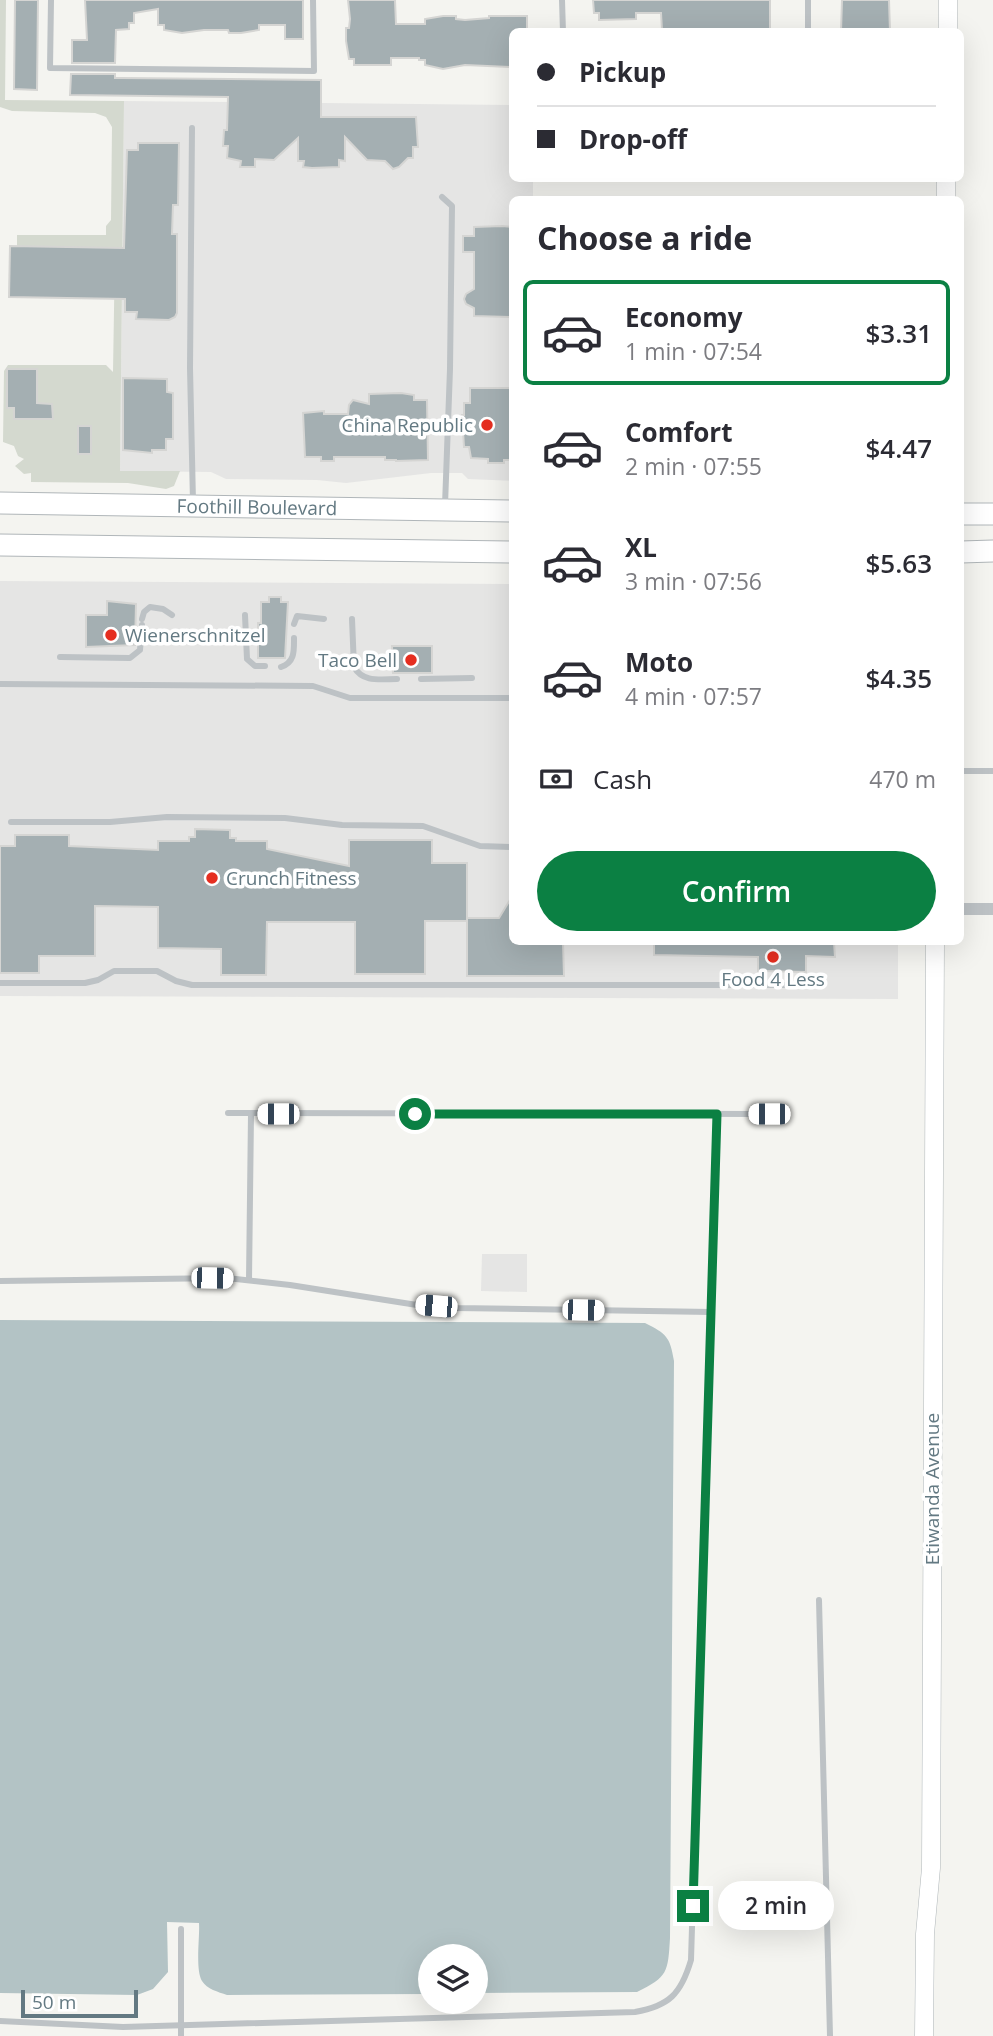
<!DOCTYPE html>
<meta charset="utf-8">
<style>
body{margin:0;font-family:"Open Sans",sans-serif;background:#f7f7f7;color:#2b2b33;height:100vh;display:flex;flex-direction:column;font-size:26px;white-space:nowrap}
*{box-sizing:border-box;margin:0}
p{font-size:23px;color:#7c7c81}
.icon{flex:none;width:38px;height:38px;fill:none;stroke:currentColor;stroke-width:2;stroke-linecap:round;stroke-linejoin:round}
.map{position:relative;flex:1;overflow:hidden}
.sheet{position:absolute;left:509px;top:196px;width:455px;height:749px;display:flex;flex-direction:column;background:#fff;border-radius:10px;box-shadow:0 7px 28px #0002}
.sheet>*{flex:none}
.top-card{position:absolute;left:509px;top:28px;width:455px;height:154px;border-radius:10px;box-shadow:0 7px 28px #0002;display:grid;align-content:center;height:154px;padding:0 28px;background:#fff}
.fabs{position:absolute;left:418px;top:1944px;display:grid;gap:14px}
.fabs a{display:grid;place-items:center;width:70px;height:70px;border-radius:50%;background:#fff;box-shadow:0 7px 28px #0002;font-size:35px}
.scale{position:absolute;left:21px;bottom:18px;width:117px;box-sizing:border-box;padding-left:7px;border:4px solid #637982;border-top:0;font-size:19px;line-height:24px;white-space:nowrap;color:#637982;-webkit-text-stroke:5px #fff;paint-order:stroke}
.end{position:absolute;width:32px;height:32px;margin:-16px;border:9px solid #0b8043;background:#fff;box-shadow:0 0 0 4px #fff}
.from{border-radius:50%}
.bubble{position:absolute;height:49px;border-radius:24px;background:#fff;box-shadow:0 7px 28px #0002;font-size:23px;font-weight:600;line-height:49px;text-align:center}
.car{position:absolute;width:21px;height:42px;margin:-21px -10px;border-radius:9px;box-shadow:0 0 5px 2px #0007;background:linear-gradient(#fff 24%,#345 0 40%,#fff 0 76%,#345 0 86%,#fff 0)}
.top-card b{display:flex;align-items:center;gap:24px;height:66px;font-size:26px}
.top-card b+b{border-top:2px solid #e1e1e2}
.top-card i{width:18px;height:18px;background:#2b2b33}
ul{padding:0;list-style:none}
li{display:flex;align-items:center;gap:21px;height:105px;margin:0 14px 10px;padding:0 14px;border:4px solid transparent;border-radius:10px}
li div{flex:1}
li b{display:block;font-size:26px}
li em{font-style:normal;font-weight:600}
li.active{border-color:#0b8043}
li>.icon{width:63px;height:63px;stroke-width:1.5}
h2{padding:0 28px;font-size:32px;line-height:84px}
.pay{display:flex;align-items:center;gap:18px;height:77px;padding:0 28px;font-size:26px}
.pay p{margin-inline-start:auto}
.primary-button{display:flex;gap:14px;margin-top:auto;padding:14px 28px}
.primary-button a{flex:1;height:80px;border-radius:42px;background:#0b8043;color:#fff;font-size:28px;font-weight:600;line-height:80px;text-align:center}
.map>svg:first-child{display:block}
.built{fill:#e5e5e4}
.green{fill:#d4d9cf}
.water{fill:#b3c3c5}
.building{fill:#a4afb2;stroke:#d5d5d3;stroke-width:2}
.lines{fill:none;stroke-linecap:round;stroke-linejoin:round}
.secondary-casing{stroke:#afb6b9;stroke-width:19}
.primary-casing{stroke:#b0b6b9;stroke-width:23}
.lane{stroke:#bdc2c5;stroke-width:6}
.street{stroke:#bdc2c5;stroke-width:12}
.secondary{stroke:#fff;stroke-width:18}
.primary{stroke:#fff;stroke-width:21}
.route{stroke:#0b8043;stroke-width:9}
.poi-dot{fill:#e52e20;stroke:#fff;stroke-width:2.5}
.labels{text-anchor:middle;stroke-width:7;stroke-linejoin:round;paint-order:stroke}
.poi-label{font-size:19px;fill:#637982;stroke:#fff;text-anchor:end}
.street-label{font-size:19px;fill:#637982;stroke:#fff}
</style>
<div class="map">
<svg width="993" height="2036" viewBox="0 0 993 2036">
<rect width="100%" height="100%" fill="#f4f4f0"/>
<g class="built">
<polygon points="124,101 513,105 513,178 533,179 533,199 513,200 513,481 468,479 462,473 431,473 346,483 317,480 226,479 211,472 120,471"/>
<polygon points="0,581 513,584 513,942 898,942 898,999 0,996"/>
<polygon points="482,1254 527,1254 527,1292 481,1291"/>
</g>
<polygon class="green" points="0,0 6,0 5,100 124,101 120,471 180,471 174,486 166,489 128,483 31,482 31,473 24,474 15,466 24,459 18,456 14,446 3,442 4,371 8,365 106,365 113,372 115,248 17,246 17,235 106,235 106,226 111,220 112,127 106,117 95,113 12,111 0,107"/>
<path class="water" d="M 0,1320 L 645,1323 C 667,1334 670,1337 674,1361 L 670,1938 C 668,1972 668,1977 637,1992 L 476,1993 L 476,1956 L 430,1956 L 430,1994 L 227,1995 C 218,1992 207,1989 202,1981 C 195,1969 200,1937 199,1923 L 167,1922 L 168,1972 L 153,1989 L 137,1995 L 0,1993 Z"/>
<g class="building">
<polygon points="15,0 38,0 37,90 14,89"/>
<polygon points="85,0 303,0 303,39 285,39 285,25 259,25 259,30 241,33 229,33 228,30 204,30 182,33 164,30 164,25 158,25 158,9 134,13 134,23 129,23 129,29 116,30 115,63 72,63 72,40 87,40"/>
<polygon points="348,0 395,0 396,24 425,24 425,19 443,16 456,16 456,19 465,20 489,18 489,16 527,16 527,32 513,32 513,66 510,67 465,65 443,69 425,65 425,60 419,60 419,58 391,58 391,65 354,65 354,59 349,59 346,41 346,28 349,28 350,19"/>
<polygon points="593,0 770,0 770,30 662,30 661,13 636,13 636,19 599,20 599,13 594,13"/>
<polygon points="842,0 889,0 890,32 841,32"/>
<polygon points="71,74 115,74 115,78 122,78 321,80 321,117 416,117 418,147 413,147 413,158 408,158 399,167 393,169 385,161 367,160 345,137 345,161 339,160 339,167 312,168 303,167 304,161 298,161 298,138 274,160 255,159 255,167 240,167 241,161 227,158 228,146 223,146 224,130 227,130 228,97 70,95"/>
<polygon points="138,143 179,143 178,205 173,205 172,234 177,234 177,313 175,317 169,320 136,319 137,312 125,312 125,299 9,297 10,246 124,248 127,150 138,150"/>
<polygon points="502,226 513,227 513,317 474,316 474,308 466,304 464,299 466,294 474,289 474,252 463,252 463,236 474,236 474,227"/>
<polygon points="7,369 37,369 37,403 52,404 53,419 14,419 14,408 7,408"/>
<polygon points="123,378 167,379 167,392 173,393 173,439 166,439 166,450 152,450 152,453 123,450"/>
<polygon points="470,388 513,388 513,460 504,460 504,463 488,463 488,459 471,458 469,447 464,447 462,415 464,415 464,403 470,403"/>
<polygon points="401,393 414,395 414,400 427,400 428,460 396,461 396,460 385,460 385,457 334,457 334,461 321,461 321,457 305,457 303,413 324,411 324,414 348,414 349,405 353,400 369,404 369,394"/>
<rect x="78" y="426" width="13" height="28"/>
<polygon points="269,597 281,597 281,602 288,602 285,658 258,658 258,623 261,623 261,602 269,602"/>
<polygon points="107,601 136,604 135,645 86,647 86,615 107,615"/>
<polygon points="392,646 432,646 432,673 393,673"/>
<polygon points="195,829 230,830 230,838 236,838 236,841 267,841 267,849 349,866 349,840 432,840 432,863 467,863 467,921 425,921 425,974 355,974 355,922 267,922 266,975 221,975 221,949 158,948 158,907 95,906 95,956 39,956 39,973 0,973 0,846 15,846 15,835 69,835 69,846 158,850 158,841 189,841 189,837 195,837"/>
<polygon points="513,895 513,942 563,942 564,976 467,976 467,918 499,918"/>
<polygon points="654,942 834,942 835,957 806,956 806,972 758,971 758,957 654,955"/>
</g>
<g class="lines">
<defs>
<g id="secondary">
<polyline points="948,32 948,0"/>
<polyline points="946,200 946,178"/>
<polyline points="924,2036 925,1934 931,1868 935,942"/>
</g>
<g id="primary">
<path id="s1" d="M 0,503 L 513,511"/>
<polyline points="961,514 993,514"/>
<polyline points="0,545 513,552"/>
<polyline points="961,552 993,551"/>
</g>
</defs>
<use href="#secondary" class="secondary-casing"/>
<use href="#primary" class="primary-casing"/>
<g class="lane">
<polyline points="51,0 50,68 314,71 313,0"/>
<polyline points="562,0 563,32"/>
<polyline points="808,0 808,32"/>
<polyline points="192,128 190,368 193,502"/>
<polyline points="442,197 452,206 450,369 445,505"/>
<polyline points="245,615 247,659 255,666 265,666"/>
<polyline points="142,619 144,612 150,607 163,609 172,615"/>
<path d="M 352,619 L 354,667 C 363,683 381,679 397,679"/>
<polyline points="294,624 297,616 324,619"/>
<polyline points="60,657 130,658 140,650 142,625"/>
<path d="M 281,667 C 295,662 294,651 294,638"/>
<polyline points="421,679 472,678"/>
<polyline points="0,684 313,686 350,698 513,698"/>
<polyline points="961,771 993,771"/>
<polyline points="11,822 110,822 167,817 285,818 342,825 423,826 480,846 513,847"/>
<polyline points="0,983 85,983 98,980 114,971 157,971 176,981 192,985 812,985"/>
<polyline points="228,1113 769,1114"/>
<polyline points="249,1280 251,1114"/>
<polyline points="0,1281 227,1278 290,1285 417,1305 455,1308 711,1312"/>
<polyline points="819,1600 830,2036"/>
<polyline points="181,1929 181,2036"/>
<path d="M 0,2021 L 123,2027 L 635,2012 C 669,2006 681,1994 691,1960 L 717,1114"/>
</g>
<polyline class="street" points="961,909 993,909"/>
<use href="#secondary" class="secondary"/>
<use href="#primary" class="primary"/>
</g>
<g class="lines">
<polyline class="route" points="415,1114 717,1114 693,1906"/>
</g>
<g class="poi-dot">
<circle cx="487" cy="425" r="7"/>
<circle cx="111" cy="635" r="7"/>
<circle cx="411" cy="660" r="7"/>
<circle cx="212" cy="878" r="7"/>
<circle cx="773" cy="957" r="7"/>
</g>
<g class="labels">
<g class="poi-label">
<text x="473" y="432">China Republic</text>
<text x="125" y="642" text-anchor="start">Wienerschnitzel</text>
<text x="397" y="667">Taco Bell</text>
<text x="226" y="885" text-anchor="start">Crunch Fitness</text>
<text x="773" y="986" text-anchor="middle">Food 4 Less</text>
</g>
<g class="street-label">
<text dy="7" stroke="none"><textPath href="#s1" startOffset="257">Foothill Boulevard</textPath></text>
<text transform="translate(932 1489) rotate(-90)" y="7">Etiwanda Avenue</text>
</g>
</g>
</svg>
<div class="fabs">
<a><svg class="icon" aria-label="layers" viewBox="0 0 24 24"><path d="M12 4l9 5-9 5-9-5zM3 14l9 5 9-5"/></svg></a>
</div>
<div class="scale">50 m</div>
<i class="end from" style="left:415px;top:1114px"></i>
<i class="end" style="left:693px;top:1906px"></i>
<div class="bubble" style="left:718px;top:1881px;width:116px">2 min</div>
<i class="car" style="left:278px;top:1114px;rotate:270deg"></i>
<i class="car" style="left:769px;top:1114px;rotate:270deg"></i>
<i class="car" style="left:212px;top:1278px;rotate:91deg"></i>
<i class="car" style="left:436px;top:1306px;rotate:275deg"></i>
<i class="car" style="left:583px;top:1310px;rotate:91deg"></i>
<div class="top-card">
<b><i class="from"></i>Pickup</b>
<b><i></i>Drop-off</b>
</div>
<section class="sheet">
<h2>Choose a ride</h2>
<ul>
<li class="active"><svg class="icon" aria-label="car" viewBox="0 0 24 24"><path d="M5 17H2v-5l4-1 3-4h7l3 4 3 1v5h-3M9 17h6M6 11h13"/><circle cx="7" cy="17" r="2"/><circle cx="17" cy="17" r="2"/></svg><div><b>Economy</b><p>1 min · 07:54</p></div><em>$3.31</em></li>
<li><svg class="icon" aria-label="car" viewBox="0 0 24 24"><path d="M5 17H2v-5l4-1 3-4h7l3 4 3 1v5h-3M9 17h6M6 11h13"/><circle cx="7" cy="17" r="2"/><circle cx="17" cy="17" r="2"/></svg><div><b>Comfort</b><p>2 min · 07:55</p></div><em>$4.47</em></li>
<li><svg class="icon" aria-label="car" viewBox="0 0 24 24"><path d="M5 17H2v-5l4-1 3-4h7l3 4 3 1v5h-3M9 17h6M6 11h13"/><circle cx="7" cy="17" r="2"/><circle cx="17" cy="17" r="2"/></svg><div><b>XL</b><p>3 min · 07:56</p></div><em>$5.63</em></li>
<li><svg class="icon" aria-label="car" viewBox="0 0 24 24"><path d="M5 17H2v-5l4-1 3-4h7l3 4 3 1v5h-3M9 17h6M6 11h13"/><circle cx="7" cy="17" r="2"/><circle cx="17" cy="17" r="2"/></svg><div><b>Moto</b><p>4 min · 07:57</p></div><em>$4.35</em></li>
</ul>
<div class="pay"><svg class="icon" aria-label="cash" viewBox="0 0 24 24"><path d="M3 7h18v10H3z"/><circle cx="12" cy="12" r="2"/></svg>Cash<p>470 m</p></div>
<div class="primary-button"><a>Confirm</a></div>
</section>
</div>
